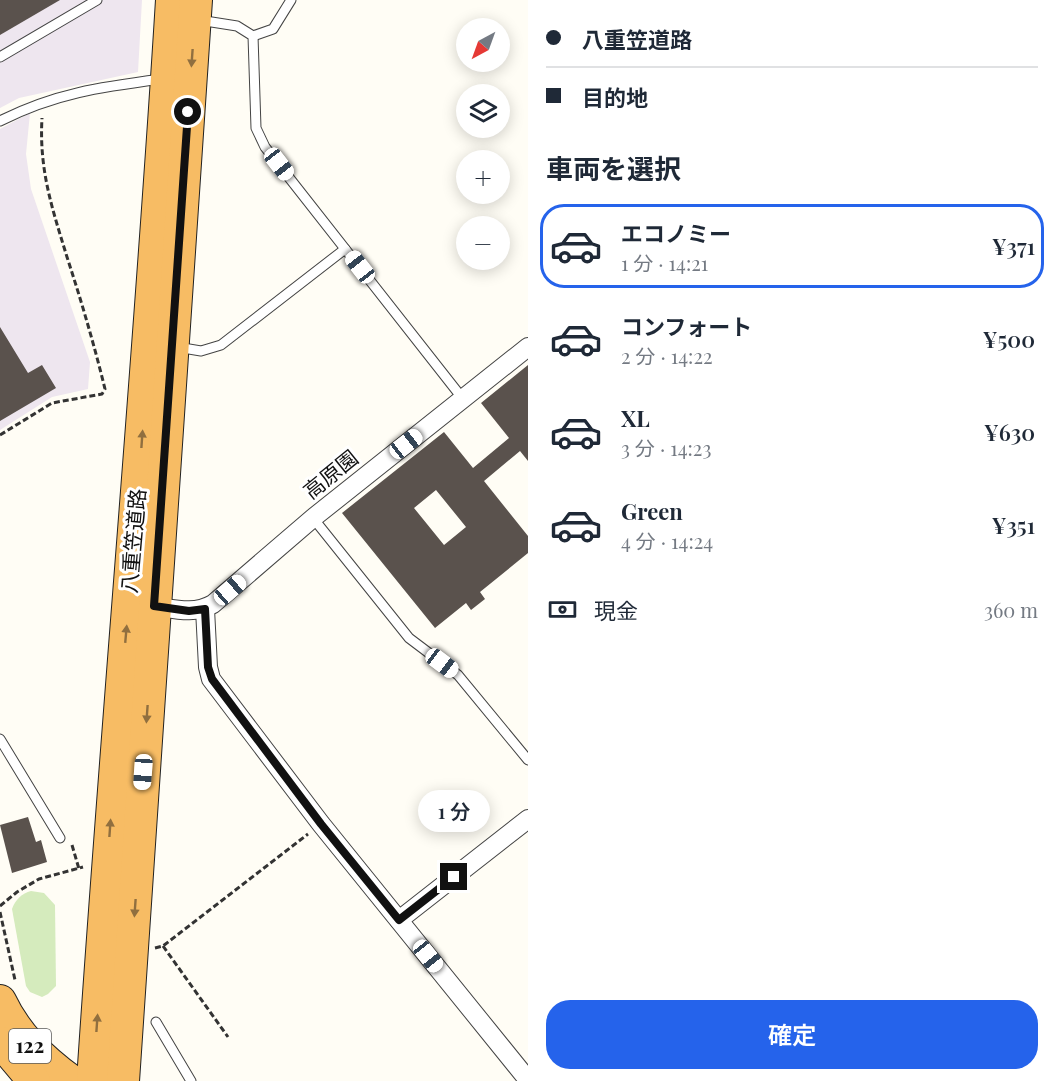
<!DOCTYPE html>
<html lang="ja">
<meta charset="utf-8">
<style>
body{margin:0;font-family:"Playfair Display","Noto Sans JP",serif;background:#f6f6f7;color:#1f2937;height:100vh;display:flex;flex-direction:column;font-size:22px;white-space:nowrap}
*{box-sizing:border-box;margin:0}
p{font-size:20px;color:#747a83}
.icon{flex:none;width:33px;height:33px;fill:none;stroke:currentColor;stroke-width:2;stroke-linecap:round;stroke-linejoin:round}
.map{position:relative;flex:1;overflow:hidden}
.details{display:flex;flex-direction:column;background:#fff;width:528px}
.details>*{flex:none}
.top-card{display:grid;align-content:center;height:132px;padding:0 18px;background:#fff}
.needle{width:39px;rotate:221deg}
.buttons{position:absolute;left:456px;top:18px;display:grid;gap:12px}
.buttons a{display:grid;place-items:center;width:54px;height:54px;border-radius:50%;background:#fff;box-shadow:0 3px 15px #0003;font-size:30px}
.end{position:absolute;width:27px;height:27px;margin:-14px;border:8px solid #111;background:#fff;box-shadow:0 0 0 3px #fff}
.from{border-radius:50%}
.bubble{position:absolute;height:42px;border-radius:21px;background:#fff;box-shadow:0 3px 15px #0003;font-size:20px;font-weight:600;line-height:42px;text-align:center}
.car{position:absolute;width:18px;height:36px;margin:-18px -9px;border-radius:8px;box-shadow:0 0 4px 2px #0007;background:linear-gradient(#fff 24%,#345 0 40%,#fff 0 76%,#345 0 86%,#fff 0)}
.top-card b{display:flex;align-items:center;gap:21px;height:57px;font-size:22px}
.top-card b+b{border-top:2px solid #e0e1e3}
.top-card i{width:15px;height:15px;background:#1f2937}
ul{padding:0;list-style:none}
li{display:flex;align-items:center;gap:18px;height:84px;margin:0 12px 9px;padding:0 6px;border:3px solid transparent;border-radius:24px}
li div{flex:1}
li b{display:block;font-size:22px}
li em{font-style:normal;font-weight:600}
li.on{border-color:#2563eb}
li>.icon{width:54px;height:54px;stroke-width:1.5}
h2{padding:0 18px;font-size:27px;line-height:72px}
.pay{display:flex;align-items:center;gap:15px;height:66px;padding:0 18px;font-size:22px}
.pay p{margin-inline-start:auto}
.primary-button{display:flex;gap:12px;margin-top:auto;padding:12px 18px}
.primary-button a{flex:1;height:69px;border-radius:24px;background:#2563eb;color:#fff;font-size:24px;font-weight:600;line-height:69px;text-align:center}
main{display:flex;flex:1;min-height:0}
.map>svg:first-child{display:block}
.industrial{fill:#eee6ef}
.green{fill:#d5ebbd}
.building{fill:#5a524d;fill-rule:evenodd}
.lines{fill:none;stroke-linecap:round;stroke-linejoin:round}
.service-casing{stroke:#444;stroke-width:11}
.minor-casing{stroke:#444;stroke-width:20}
.trunk-casing{stroke:#222;stroke-width:34}
.path{stroke:#333;stroke-width:3;stroke-dasharray:6 3;stroke-linecap:butt}
.service{stroke:#fff;stroke-width:9}
.minor{stroke:#fff;stroke-width:18}
.trunk{stroke:#f7bc64;stroke-width:32}
.oneway{fill:#906f3f}
.route{stroke:#111;stroke-width:8}
.labels{text-anchor:middle;stroke-width:6;stroke-linejoin:round;paint-order:stroke}
.shield{fill:#fff;stroke:#585858;stroke-width:1.5}
.shield-label{font-size:20px;font-weight:bold;fill:#111}
.street-label{font-size:21px;fill:#111;stroke:#fff}
</style>
<main>
<div class="map">
<svg width="528" height="1081" viewBox="0 0 528 1081">
<rect width="100%" height="100%" fill="#fffdf5"/>
<g class="industrial">
<polygon points="0,0 142,0 138,72 19,98 0,108"/>
<polygon points="30,113 26,154 31,189 90,362 88,389 52,397 0,430 0,129"/>
</g>
<path class="green" d="M 31,891 L 44,893 L 55,905 L 56,986 L 48,994 L 42,997 L 30,992 L 26,986 L 12,909 C 15,900 22,893 31,891 Z"/>
<g class="building">
<polygon points="0,0 60,0 0,35"/>
<polygon points="0,327 28,373 42,365 56,388 0,421"/>
<path d="M 528,365 L 528,461 L 520,451 L 484,481 L 528,536 L 528,553 L 480,592 L 485,599 L 471,610 L 466,603 L 435,628 L 342,513 L 444,432 L 473,468 L 509,438 L 481,403 ZM 436,490 L 466,527 L 444,545 L 414,508 Z"/>
<polygon points="28,817 36,842 41,840 47,862 12,873 0,825"/>
</g>
<g class="lines">
<defs>
<g id="service">
<polyline points="199,20 237,26 253,36 256,128 265,147 463,399"/>
<polyline points="253,36 273,29 291,0"/>
<polyline points="0,57 97,0"/>
<path d="M 0,121 C 55,93 101,87 162,79"/>
<polyline points="177,347 201,351 221,345 345,249"/>
<polyline points="313,518 409,638 458,675 528,760"/>
<polyline points="0,739 60,838"/>
<polyline points="156,1022 191,1081"/>
</g>
<g id="minor">
<path d="M 154,606 C 175,609 194,615 213,604 L 313,518 L 528,347"/>
<polyline points="205,609 208,667 211,679 321,824 528,1080"/>
<polyline points="399,920 528,819"/>
</g>
<g id="trunk">
<path d="M 0,1001 C 16,1035 41,1059 71,1081"/>
<polyline points="2,1043 34,1081"/>
<path d="M 93,1081 C 117,720 150,361 172,0"/>
<polyline points="123,1081 196,0"/>
</g>
</defs>
<use href="#service" class="service-casing"/>
<use href="#minor" class="minor-casing"/>
<use href="#trunk" class="trunk-casing"/>
<g class="path">
<path d="M 0,435 L 52,403 L 102,394 L 105,389 C 94,344 81,300 67,257 C 52,208 39,170 42,118"/>
<polyline points="72,845 79,869"/>
<polyline points="0,906 17,892 39,879 83,867"/>
<polyline points="0,912 15,980"/>
<polyline points="163,946 228,1037"/>
<polyline points="155,948 163,946 308,834"/>
</g>
<use href="#service" class="service"/>
<use href="#minor" class="minor"/>
<use href="#trunk" class="trunk"/>
</g>
<defs><path id="oneway-solid" d="M-6-.8H1V-3.2L6.5 0L1 3.2V.8H-6Z" transform="scale(1.5)"/></defs>
<g class="oneway">
<use href="#oneway-solid" transform="translate(192 58) rotate(94)"/>
<use href="#oneway-solid" transform="translate(142 439) rotate(-86)"/>
<use href="#oneway-solid" transform="translate(126 634) rotate(-85)"/>
<use href="#oneway-solid" transform="translate(147 714) rotate(94)"/>
<use href="#oneway-solid" transform="translate(110 828) rotate(-86)"/>
<use href="#oneway-solid" transform="translate(135 908) rotate(94)"/>
<use href="#oneway-solid" transform="translate(97 1023) rotate(-86)"/>
</g>
<g class="lines">
<polyline class="route" points="188,112 154,606 189,611 205,609 208,667 212,679 321,824 399,920 454,877"/>
</g>
<g class="labels">
<rect class="shield" x="9" y="1029" width="42" height="34" rx="4.5"/>
<g class="shield-label">
<text x="30" y="1053">122</text>
</g>
<g class="street-label">
<text transform="translate(331 475) rotate(-39)" y="7">高原園</text>
<text transform="translate(134 541) rotate(-85)" y="7">八重笠道路</text>
</g>
</g>
</svg>
<div class="buttons">
<a><svg class="needle" viewBox="-14 -14 28 28"><path d="M0-13l5 13h-10z" fill="#e53935"/><path d="M0 13l5-13h-10z" fill="#747a83"/></svg></a>
<a><svg class="icon" aria-label="layers" viewBox="0 0 24 24"><path d="M12 4l9 5-9 5-9-5zM3 14l9 5 9-5"/></svg></a>
<a>+</a>
<a>−</a>
</div>
<i class="end from" style="left:188px;top:112px"></i>
<i class="end" style="left:454px;top:877px"></i>
<div class="bubble" style="left:418px;top:790px;width:72px">1 分</div>
<i class="car" style="left:279px;top:164px;rotate:142deg"></i>
<i class="car" style="left:360px;top:267px;rotate:322deg"></i>
<i class="car" style="left:406px;top:444px;rotate:52deg"></i>
<i class="car" style="left:230px;top:590px;rotate:49deg"></i>
<i class="car" style="left:442px;top:663px;rotate:127deg"></i>
<i class="car" style="left:143px;top:772px;rotate:184deg"></i>
<i class="car" style="left:428px;top:956px;rotate:141deg"></i>
</div>
<section class="details">
<div class="top-card">
<b><i class="from"></i>八重笠道路</b>
<b><i></i>目的地</b>
</div>
<h2>車両を選択</h2>
<ul>
<li class="on"><svg class="icon" aria-label="car" viewBox="0 0 24 24"><path d="M5 17H2v-5l4-1 3-4h7l3 4 3 1v5h-3M9 17h6M6 11h13"/><circle cx="7" cy="17" r="2"/><circle cx="17" cy="17" r="2"/></svg><div><b>エコノミー</b><p>1 分 · 14:21</p></div><em>¥371</em></li>
<li><svg class="icon" aria-label="car" viewBox="0 0 24 24"><path d="M5 17H2v-5l4-1 3-4h7l3 4 3 1v5h-3M9 17h6M6 11h13"/><circle cx="7" cy="17" r="2"/><circle cx="17" cy="17" r="2"/></svg><div><b>コンフォート</b><p>2 分 · 14:22</p></div><em>¥500</em></li>
<li><svg class="icon" aria-label="car" viewBox="0 0 24 24"><path d="M5 17H2v-5l4-1 3-4h7l3 4 3 1v5h-3M9 17h6M6 11h13"/><circle cx="7" cy="17" r="2"/><circle cx="17" cy="17" r="2"/></svg><div><b>XL</b><p>3 分 · 14:23</p></div><em>¥630</em></li>
<li><svg class="icon" aria-label="car" viewBox="0 0 24 24"><path d="M5 17H2v-5l4-1 3-4h7l3 4 3 1v5h-3M9 17h6M6 11h13"/><circle cx="7" cy="17" r="2"/><circle cx="17" cy="17" r="2"/></svg><div><b>Green</b><p>4 分 · 14:24</p></div><em>¥351</em></li>
</ul>
<div class="pay"><svg class="icon" aria-label="cash" viewBox="0 0 24 24"><path d="M3 7h18v10H3z"/><circle cx="12" cy="12" r="2"/></svg>現金<p>360 m</p></div>
<div class="primary-button"><a>確定</a></div>
</section>
</main>
